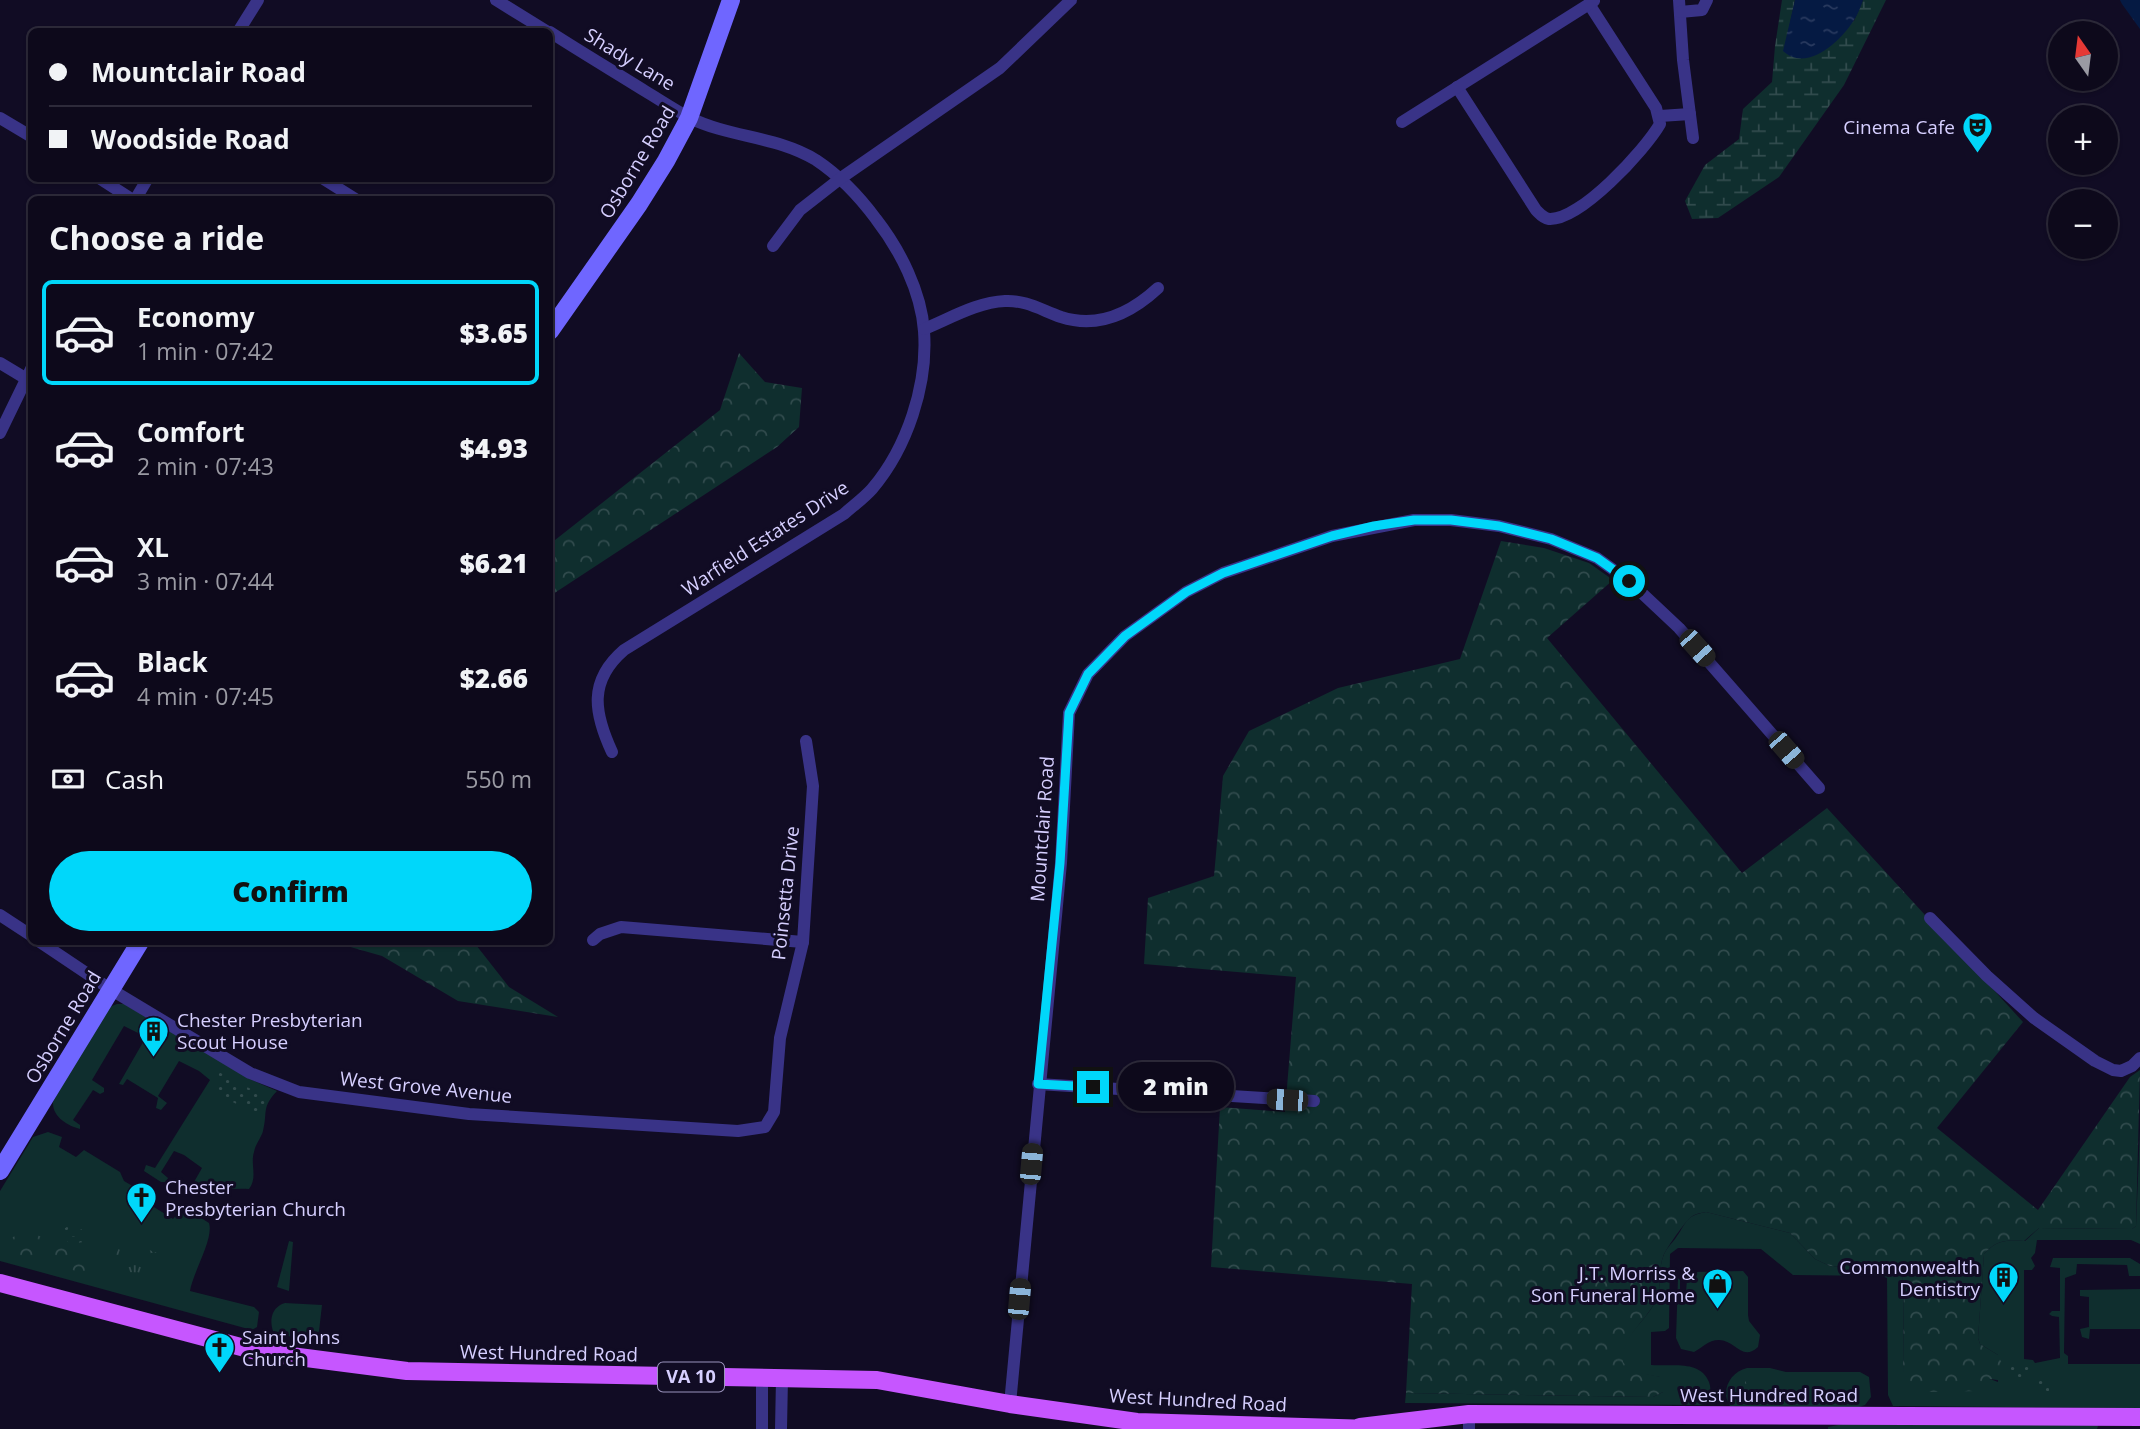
<!DOCTYPE html>
<meta charset="utf-8">
<style>
body{margin:0;font-family:"Open Sans",sans-serif;background:#161224;color:#f1f3f6;height:100vh;display:flex;flex-direction:column;font-size:26px;white-space:nowrap}
*{box-sizing:border-box;margin:0}
p{font-size:23px;color:#9a9aa3}
.icon{flex:none;width:38px;height:38px;fill:none;stroke:currentColor;stroke-width:2;stroke-linecap:round;stroke-linejoin:round}
.map{position:relative;flex:1;overflow:hidden}
.drawer{position:absolute;left:28px;top:196px;width:525px;height:749px;display:flex;flex-direction:column;background:#0d091b;border-radius:10px;box-shadow:0 2px 5px #0004,0 0 0 2px #2d2a3a}
.drawer>*{flex:none}
.hud{position:absolute;left:28px;top:28px;width:525px;height:154px;border-radius:10px;box-shadow:0 2px 5px #0004,0 0 0 2px #2d2a3a;display:grid;align-content:center;height:154px;padding:0 21px;background:#0d091b}
.needle{width:46px;rotate:346deg}
.controls{position:absolute;left:2048px;top:21px;display:grid;gap:14px}
.controls a{display:grid;place-items:center;width:70px;height:70px;border-radius:50%;background:#0d091b;box-shadow:0 2px 5px #0004,0 0 0 2px #2d2a3a;font-size:35px}
.end{position:absolute;width:32px;height:32px;margin:-16px;border:9px solid #00d7fa;background:#111;box-shadow:0 0 0 4px #111}
.from{border-radius:50%}
.bubble{position:absolute;height:49px;border-radius:24px;background:#0d091b;box-shadow:0 2px 5px #0004,0 0 0 2px #2d2a3a;font-size:23px;font-weight:800;line-height:49px;text-align:center}
.car{position:absolute;width:21px;height:42px;margin:-21px -10px;border-radius:9px;box-shadow:0 0 5px 2px #0007;background:linear-gradient(#222 24%,#8ab4d8 0 40%,#222 0 76%,#8ab4d8 0 86%,#222 0)}
.hud b{display:flex;align-items:center;gap:24px;height:66px;font-size:26px}
.hud b+b{border-top:2px solid #2d2a3a}
.hud i{width:18px;height:18px;background:#f1f3f6}
ul{padding:0;list-style:none}
li{display:flex;align-items:center;gap:21px;height:105px;margin:0 14px 10px;padding:0 7px;border:4px solid transparent;border-radius:10px}
li div{flex:1}
li b{display:block;font-size:26px}
li em{font-style:normal;font-weight:800}
li.active{border-color:#00d7fa}
li>.icon{width:63px;height:63px;stroke-width:1.5}
h2{padding:0 21px;font-size:32px;line-height:84px}
.pay{display:flex;align-items:center;gap:18px;height:77px;padding:0 21px;font-size:26px}
.pay p{margin-inline-start:auto}
.action{display:flex;gap:14px;margin-top:auto;padding:14px 21px}
.action a{flex:1;height:80px;border-radius:42px;background:#00d7fa;color:#111;font-size:28px;font-weight:800;line-height:80px;text-align:center}
.map>svg:first-child{display:block}
.grass{fill:#0f2e2e}
.forest{fill:url(#forest-crowns)}
.wetland{fill:url(#wetland-marsh)}
.park{fill:url(#park-tufts)}
.garden{fill:url(#garden-dots)}
.water{fill:url(#water-ripples)}
.lines{fill:none;stroke-linecap:round;stroke-linejoin:round}
.street{stroke:#393387;stroke-width:12}
.secondary{stroke:#6f66ff;stroke-width:18}
.primary{stroke:#c656ff;stroke-width:18}
.route{stroke:#00d7fa;stroke-width:9}
.labels{text-anchor:middle;stroke-width:6;stroke-linejoin:round;paint-order:stroke}
.shield{fill:#110c24;stroke:#9b94bd;stroke-width:2}
.shield-label{font-size:18px;font-weight:bold;fill:#d6cfff}
.street-label{font-size:19px;fill:#d6cfff;stroke:#110c24}
.poi-label{font-size:19px;fill:#d6cfff;stroke:#110c24;text-anchor:end}
</style>
<div class="map">
<svg width="2140" height="1429" viewBox="0 0 2140 1429">
<defs>
<pattern id="forest-crowns" width="20" height="18" patternUnits="userSpaceOnUse" patternTransform="scale(1.75)"><rect width="20" height="18" fill="#0f2e2e"/><path d="M2 6a3 3 0 1 1 6 0M12 15a3 3 0 1 1 6 0" fill="none" stroke="#314b4d"/></pattern>
<pattern id="wetland-marsh" width="20" height="14" patternUnits="userSpaceOnUse" patternTransform="scale(1.75)"><rect width="20" height="14" fill="#0f2e2e"/><path d="M1 5h8M5 5V1M11 12h8M15 12V8" fill="none" stroke="#314b4d"/></pattern>
<pattern id="park-tufts" width="24" height="20" patternUnits="userSpaceOnUse" patternTransform="scale(1.75)"><rect width="24" height="20" fill="#0f2e2e"/><path d="M3 7l-1-3M5 7V3M7 7l1-3M15 17l-1-3M17 17v-4M19 17l1-3" fill="none" stroke="#314b4d"/></pattern>
<pattern id="garden-dots" width="8" height="8" patternUnits="userSpaceOnUse" patternTransform="scale(1.75)"><rect width="8" height="8" fill="#0f2e2e"/><path d="M2 2h.1M6 6h.1" fill="none" stroke="#314b4d" stroke-width="1.8" stroke-linecap="round"/></pattern>
<pattern id="water-ripples" width="26" height="14" patternUnits="userSpaceOnUse" patternTransform="scale(1.75)"><rect width="26" height="14" fill="#051a43"/><path d="M2 4q2-2 4 0t4 0M15 11q2-2 4 0t4 0" fill="none" stroke="#293a5f"/></pattern>
</defs>
<rect width="100%" height="100%" fill="#110c24"/>
<g class="grass">
<path d="M 117,1004 L 124,1004 L 252,1080 L 277,1091 C 261,1108 268,1112 263,1131 C 261,1138 255,1145 254,1152 C 250,1165 258,1177 249,1189 C 230,1188 212,1192 194,1186 L 190,1195 L 186,1196 L 178,1191 L 178,1186 L 182,1185 L 190,1189 L 202,1168 L 184,1155 L 174,1151 L 161,1172 L 168,1178 L 166,1182 L 161,1182 L 144,1171 L 146,1165 L 155,1168 L 210,1080 L 199,1071 L 179,1061 L 158,1096 L 167,1103 L 161,1110 L 156,1108 L 158,1098 L 127,1079 L 123,1085 L 119,1084 L 146,1037 L 124,1026 L 92,1080 L 104,1088 L 104,1092 L 100,1094 L 93,1090 L 73,1120 L 80,1125 L 80,1129 C 68,1126 52,1117 53,1102 L 104,1009 Z"/>
<path d="M 2140,1129 L 2140,1244 L 2131,1240 L 2037,1240 L 2035,1253 L 2031,1258 L 2035,1266 L 2032,1270 L 2024,1270 L 2024,1359 L 2033,1360 L 2035,1363 L 2060,1358 L 2059,1317 L 2052,1316 L 2049,1314 L 2052,1311 L 2060,1311 L 2060,1268 L 2050,1267 L 2053,1258 L 2130,1258 L 2140,1264 L 2140,1276 L 2129,1276 L 2127,1265 L 2077,1264 L 2076,1274 L 2065,1278 L 2064,1353 L 2068,1356 L 2068,1364 L 2140,1364 L 2140,1408 L 1893,1406 L 1888,1395 L 1887,1278 L 1882,1276 L 1793,1275 L 1761,1249 L 1678,1248 L 1670,1254 L 1669,1328 L 1665,1331 L 1651,1332 L 1651,1365 C 1670,1367 1700,1359 1709,1382 C 1712,1390 1710,1398 1705,1405 L 1405,1403 L 1406,1393 L 1653,1397 L 1663,1392 L 1660,1377 L 1631,1372 L 1622,1362 C 1623,1332 1645,1324 1656,1300 C 1662,1287 1658,1270 1663,1257 C 1665,1250 1671,1244 1675,1239 C 1687,1223 1684,1216 1706,1212 L 1790,1233 L 1815,1259 L 1830,1266 L 1891,1269 L 1901,1274 L 1904,1283 L 1903,1373 L 1987,1382 L 1990,1379 L 1998,1382 L 1998,1355 L 1980,1344 L 1978,1338 L 1984,1254 C 1996,1240 2007,1240 2025,1241 L 2039,1228 L 2132,1229 L 2136,1226 Z"/>
<path d="M 48,1132 L 62,1137 L 59,1147 L 76,1157 L 84,1150 L 120,1172 L 124,1181 L 141,1191 L 149,1190 L 150,1195 L 146,1202 L 173,1219 C 182,1207 198,1215 209,1223 C 214,1239 193,1272 190,1291 L 254,1307 L 259,1312 L 257,1327 L 252,1330 L 0,1261 L 0,1191 L 33,1137 Z"/>
<polygon points="289,1241 293,1242 289,1291 277,1287"/>
<path d="M 1743,1271 L 1748,1277 L 1748,1315 L 1749,1321 L 1760,1335 L 1758,1347 C 1742,1362 1735,1340 1719,1340 C 1708,1340 1702,1348 1694,1352 L 1681,1349 L 1676,1338 L 1678,1278 L 1680,1280 L 1680,1293 L 1686,1293 L 1687,1278 L 1693,1272 Z"/>
<polygon points="2140,1289 2140,1329 2090,1329 2089,1339 2082,1337 2080,1329 2089,1327 2089,1297 2080,1296 2080,1290"/>
<path d="M 285,1303 L 322,1305 L 318,1340 L 279,1335 L 273,1331 C 269,1319 272,1307 285,1303 Z"/>
<path d="M 1747,1368 L 1770,1368 L 1786,1372 L 1860,1372 L 1869,1377 L 1871,1397 L 1865,1405 L 1859,1407 L 1730,1406 C 1720,1391 1730,1372 1747,1368 Z"/>
<polygon points="1848,1423 2099,1423 2097,1429 1828,1429 1828,1427"/>
</g>
<g class="forest">
<polygon points="739,353 765,382 802,388 799,427 777,447 550,596 550,544 720,410"/>
<path d="M 1501,541 L 1544,548 L 1589,563 L 1613,580 L 1547,638 L 1742,873 L 1827,808 L 2023,1022 L 1937,1128 L 2038,1210 L 2130,1077 L 2140,1070 L 2136,1226 L 2132,1229 L 2039,1228 L 2024,1241 C 2007,1240 1996,1240 1984,1254 L 1978,1338 L 1980,1344 L 1998,1355 L 2008,1376 L 2005,1381 L 1990,1379 L 1985,1389 L 1980,1391 L 1920,1392 L 1910,1390 L 1905,1382 L 1903,1373 L 1904,1283 L 1901,1274 L 1891,1269 L 1830,1266 L 1815,1259 L 1790,1233 L 1706,1212 C 1701,1213 1696,1213 1691,1217 C 1687,1219 1664,1251 1663,1257 C 1658,1270 1662,1287 1656,1300 C 1645,1323 1623,1334 1623,1362 L 1631,1371 L 1661,1377 L 1664,1386 L 1663,1392 L 1653,1397 L 1406,1393 L 1412,1284 L 1211,1267 L 1220,1107 L 1285,1112 L 1296,977 L 1144,964 L 1148,898 L 1214,876 L 1223,776 L 1249,731 L 1338,688 L 1460,659 Z"/>
<polygon points="333,942 476,942 476,945 509,987 558,1017 458,1001 382,956"/>
<path d="M 30,1231 L 45,1239 L 65,1245 L 86,1266 L 85,1272 C 73,1274 66,1264 54,1263 C 37,1261 4,1266 10,1239 L 21,1232 Z"/>
</g>
<polygon class="wetland" points="1782,0 1795,0 1784,51 1854,21 1863,0 1886,0 1844,85 1779,177 1718,218 1692,219 1685,201 1705,165 1739,139 1743,109 1772,82 1775,46"/>
<polygon class="park" points="123,1237 127,1238 126,1241 157,1253 151,1253 141,1277 112,1264"/>
<g class="garden">
<polygon points="219,1072 268,1098 259,1116 214,1092 221,1079 217,1076"/>
<polygon points="70,1225 67,1231 70,1236 77,1237 81,1229 84,1231 86,1238 83,1242 71,1244 63,1238 62,1230"/>
<polygon points="2012,1365 2028,1366 2030,1367 2021,1378 2014,1380 2007,1371 2008,1366"/>
<polygon points="2040,1376 2049,1380 2049,1397 2043,1396 2035,1384 2036,1377"/>
<polygon points="1737,1377 1745,1377 1748,1394 1742,1397 1734,1395 1735,1379"/>
</g>
<g class="water">
<path d="M 1795,0 L 1863,0 C 1861,6 1858,14 1854,20 C 1841,41 1807,73 1783,51 Z"/>
<polygon points="2120,0 2140,0 2140,29 2122,4"/>
</g>
<g class="lines">
<g class="street">
<polyline points="496,0 548,32"/>
<polyline points="1679,0 1683,60 1693,138"/>
<polyline points="1680,12 1702,10 1707,0"/>
<polyline points="238,32 258,0"/>
<path d="M 550,32 C 581,52 613,71 645,91 C 660,100 675,110 690,118 C 731,138 777,136 816,160 C 840,176 859,196 876,219 C 900,250 921,291 924,331 C 928,385 907,448 872,489 C 864,498 853,506 844,514 L 624,650 C 588,681 594,713 612,752"/>
<path d="M 1457,87 L 1536,210 C 1540,214 1543,218 1549,219 C 1580,221 1645,150 1660,124 L 1656,108 L 1589,4"/>
<polyline points="1660,116 1690,114"/>
<polyline points="0,118 32,137"/>
<polyline points="1402,122 1594,1"/>
<polyline points="99,178 133,200"/>
<polyline points="322,178 357,200"/>
<polyline points="135,200 148,178"/>
<polyline points="773,246 800,210 841,178 1000,68 1071,0"/>
<path d="M 924,329 C 949,319 977,302 1005,301 C 1026,300 1041,310 1061,317 C 1098,329 1131,313 1158,288"/>
<polyline points="0,363 30,381"/>
<polyline points="0,433 32,367"/>
<polyline points="0,915 32,936"/>
<polyline points="1930,918 1987,976 2034,1018 2095,1061 2113,1070 2121,1071 2132,1066 2140,1058"/>
<polyline points="593,940 600,934 621,927 803,942"/>
<polyline points="40,942 110,989 250,1073 299,1092 469,1114 738,1131 765,1127 774,1112 780,1038 803,942 813,786 806,741"/>
<polyline points="1038,1084 1314,1101"/>
<polyline points="1010,1404 1061,863 1069,713 1088,674 1125,636 1186,592 1223,573 1332,536 1414,520 1451,520 1499,526 1551,539 1597,558 1629,581 1679,628 1819,788"/>
<polyline points="762,1429 762,1378"/>
<polyline points="781,1429 782,1378"/>
<polyline points="1469,1429 1469,1414"/>
</g>
<g class="secondary">
<polyline points="550,331 639,204 666,161 689,118 731,0"/>
<polyline points="0,1171 140,942"/>
</g>
<g class="primary">
<polyline points="0,1283 260,1352 407,1371 877,1380 1010,1404 1137,1422 1372,1429"/>
<polyline points="1360,1427 1469,1414 2140,1417"/>
</g>
</g>
<g class="lines">
<polyline class="route" points="1093,1087 1038,1084 1060,863 1069,713 1088,674 1125,636 1186,592 1223,573 1332,536 1374,526 1414,520 1451,520 1499,526 1551,539 1597,558 1629,581"/>
</g>
<defs>
<symbol id="theatre-pin" viewBox="-11 -11 22 30"><path d="M0 17L-7.5 6A9.5 9.5 0 1 1 7.5 6Z" fill="#00d7fa" stroke="#110c24"/><path d="M-5-5.5Q0-4 5-5.5V0Q5 5 0 6Q-5 5-5 0ZM-3.3-2.5H-1v1.5H-3.3ZM1-2.5H3.3v1.5H1ZM-2.8 1Q0 5.5 2.8 1Z" fill="#111"/></symbol>
<symbol id="building-pin" viewBox="-11 -11 22 30"><path d="M0 17L-7.5 6A9.5 9.5 0 1 1 7.5 6Z" fill="#00d7fa" stroke="#110c24"/><path d="M-4-6H4V6H1V3H-1V6H-4ZM-2.5-4.3h1.7v1.8h-1.7ZM.8-4.3h1.7v1.8H.8ZM-2.5-1h1.7V.8h-1.7ZM.8-1h1.7V.8H.8Z" fill="#111"/></symbol>
<symbol id="church-pin" viewBox="-11 -11 22 30"><path d="M0 17L-7.5 6A9.5 9.5 0 1 1 7.5 6Z" fill="#00d7fa" stroke="#110c24"/><path d="M-1.2-6h2.4v3.5h3.3v2.4h-3.3V6h-2.4V-.1h-3.3v-2.4h3.3Z" fill="#111"/></symbol>
<symbol id="shop-pin" viewBox="-11 -11 22 30"><path d="M0 17L-7.5 6A9.5 9.5 0 1 1 7.5 6Z" fill="#00d7fa" stroke="#110c24"/><path d="M-5-2.5h2.3a2.7 3.5 0 0 1 5.4 0H5L5.5 6h-11ZM-1.5-2.5h3a1.5 2.3 0 0 0-3 0Z" fill="#111"/></symbol>
</defs>
<g fill-rule="evenodd">
<use href="#theatre-pin" x="1960" y="110" width="35" height="47"/>
<use href="#building-pin" x="136" y="1014" width="35" height="47"/>
<use href="#church-pin" x="124" y="1180" width="35" height="47"/>
<use href="#building-pin" x="1986" y="1260" width="35" height="47"/>
<use href="#shop-pin" x="1700" y="1266" width="35" height="47"/>
<use href="#church-pin" x="202" y="1330" width="35" height="47"/>
</g>
<g class="labels">
<rect class="shield" x="658" y="1362.5" width="66" height="29" rx="5"/>
<g class="shield-label">
<text x="691" y="1383">VA 10</text>
</g>
<g class="street-label">
<text transform="translate(630 59) rotate(31)" y="7">Shady Lane</text>
<text transform="translate(637 162) rotate(-59)" y="7">Osborne Road</text>
<text transform="translate(765 538) rotate(-33)" y="7">Warfield Estates Drive</text>
<text transform="translate(1042 829) rotate(-86)" y="7">Mountclair Road</text>
<text transform="translate(785 893) rotate(-84)" y="7">Poinsetta Drive</text>
<text transform="translate(63 1027) rotate(-59)" y="7">Osborne Road</text>
<text transform="translate(426 1087) rotate(6)" y="7">West Grove Avenue</text>
<text transform="translate(549 1353) rotate(1)" y="7">West Hundred Road</text>
<text x="1769" y="1402">West Hundred Road</text>
<text transform="translate(1198 1400) rotate(3)" y="7">West Hundred Road</text>
</g>
<g class="poi-label">
<text x="1955" y="134">Cinema Cafe</text>
<text x="177" y="1027" text-anchor="start">Chester Presbyterian<tspan x="177" dy="22">Scout House</tspan></text>
<text x="165" y="1194" text-anchor="start">Chester<tspan x="165" dy="22">Presbyterian Church</tspan></text>
<text x="1980" y="1274">Commonwealth<tspan x="1980" dy="22">Dentistry</tspan></text>
<text x="1695" y="1280">J.T. Morriss &amp;<tspan x="1695" dy="22">Son Funeral Home</tspan></text>
<text x="242" y="1344" text-anchor="start">Saint Johns<tspan x="242" dy="22">Church</tspan></text>
</g>
</g>
</svg>
<div class="controls">
<a><svg class="needle" viewBox="-14 -14 28 28"><path d="M0-13l5 13h-10z" fill="#e53935"/><path d="M0 13l5-13h-10z" fill="#9a9aa3"/></svg></a>
<a>+</a>
<a>−</a>
</div>
<i class="end from" style="left:1629px;top:581px"></i>
<i class="end" style="left:1093px;top:1087px"></i>
<div class="bubble" style="left:1118px;top:1062px;width:116px">2 min</div>
<i class="car" style="left:1697px;top:648px;rotate:138deg"></i>
<i class="car" style="left:1786px;top:750px;rotate:139deg"></i>
<i class="car" style="left:1287px;top:1100px;rotate:274deg"></i>
<i class="car" style="left:1031px;top:1164px;rotate:5deg"></i>
<i class="car" style="left:1019px;top:1299px;rotate:5deg"></i>
<div class="hud">
<b><i class="from"></i>Mountclair Road</b>
<b><i></i>Woodside Road</b>
</div>
<section class="drawer">
<h2>Choose a ride</h2>
<ul>
<li class="active"><svg class="icon" aria-label="car" viewBox="0 0 24 24"><path d="M5 17H2v-5l4-1 3-4h7l3 4 3 1v5h-3M9 17h6M6 11h13"/><circle cx="7" cy="17" r="2"/><circle cx="17" cy="17" r="2"/></svg><div><b>Economy</b><p>1 min · 07:42</p></div><em>$3.65</em></li>
<li><svg class="icon" aria-label="car" viewBox="0 0 24 24"><path d="M5 17H2v-5l4-1 3-4h7l3 4 3 1v5h-3M9 17h6M6 11h13"/><circle cx="7" cy="17" r="2"/><circle cx="17" cy="17" r="2"/></svg><div><b>Comfort</b><p>2 min · 07:43</p></div><em>$4.93</em></li>
<li><svg class="icon" aria-label="car" viewBox="0 0 24 24"><path d="M5 17H2v-5l4-1 3-4h7l3 4 3 1v5h-3M9 17h6M6 11h13"/><circle cx="7" cy="17" r="2"/><circle cx="17" cy="17" r="2"/></svg><div><b>XL</b><p>3 min · 07:44</p></div><em>$6.21</em></li>
<li><svg class="icon" aria-label="car" viewBox="0 0 24 24"><path d="M5 17H2v-5l4-1 3-4h7l3 4 3 1v5h-3M9 17h6M6 11h13"/><circle cx="7" cy="17" r="2"/><circle cx="17" cy="17" r="2"/></svg><div><b>Black</b><p>4 min · 07:45</p></div><em>$2.66</em></li>
</ul>
<div class="pay"><svg class="icon" aria-label="cash" viewBox="0 0 24 24"><path d="M3 7h18v10H3z"/><circle cx="12" cy="12" r="2"/></svg>Cash<p>550 m</p></div>
<div class="action"><a>Confirm</a></div>
</section>
</div>
